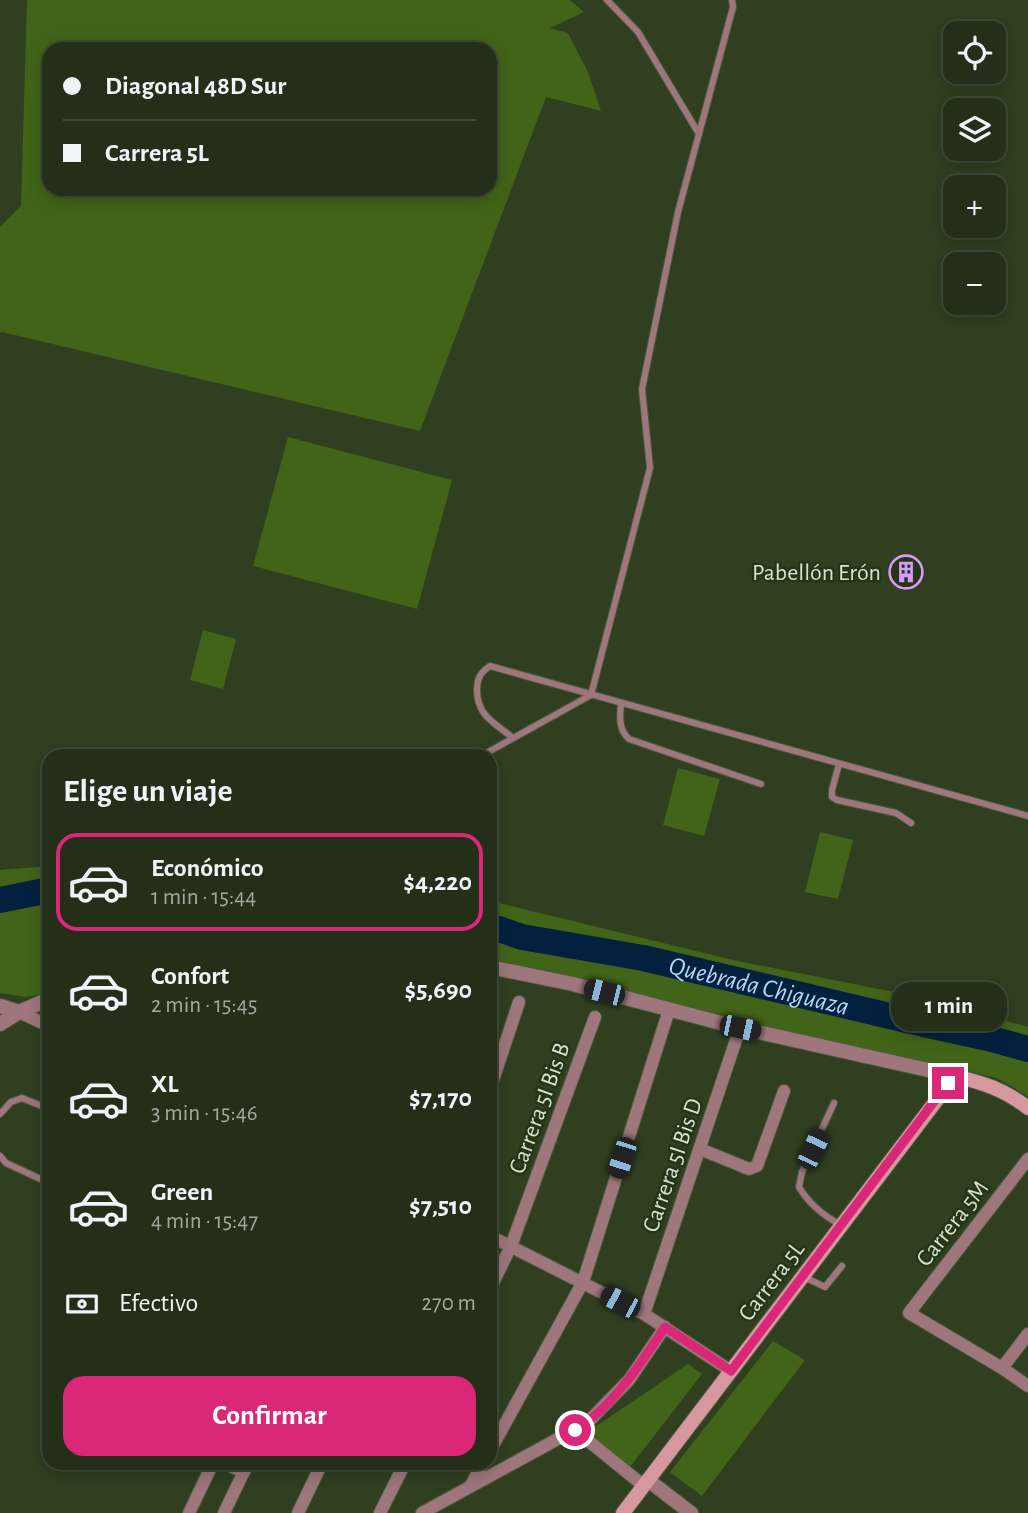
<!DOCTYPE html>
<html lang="es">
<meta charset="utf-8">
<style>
body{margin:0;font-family:"Alegreya Sans",sans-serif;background:#2f3b25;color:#f1f3f6;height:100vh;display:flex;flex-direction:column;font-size:26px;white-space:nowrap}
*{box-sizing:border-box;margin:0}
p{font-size:23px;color:#a3a9a2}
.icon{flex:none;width:38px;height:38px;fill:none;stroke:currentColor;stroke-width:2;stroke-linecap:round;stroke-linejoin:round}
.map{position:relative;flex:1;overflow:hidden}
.panel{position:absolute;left:42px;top:749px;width:455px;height:721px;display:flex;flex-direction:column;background:#232f18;border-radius:21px;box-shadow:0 4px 18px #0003,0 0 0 2px #404a37}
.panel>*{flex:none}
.guide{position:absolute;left:42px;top:42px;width:455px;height:154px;border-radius:21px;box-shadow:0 4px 18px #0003,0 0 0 2px #404a37;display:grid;align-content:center;height:154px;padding:0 21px;background:#232f18}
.controls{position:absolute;left:943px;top:21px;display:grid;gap:14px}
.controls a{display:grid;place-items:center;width:63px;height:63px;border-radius:14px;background:#232f18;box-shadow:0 4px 18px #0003,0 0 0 2px #404a37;font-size:35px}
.end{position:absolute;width:32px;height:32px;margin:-16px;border:9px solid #db2777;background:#fff;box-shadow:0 0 0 4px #fff}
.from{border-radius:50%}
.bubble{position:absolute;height:49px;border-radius:21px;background:#232f18;box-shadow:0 4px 18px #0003,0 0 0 2px #404a37;font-size:23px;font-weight:600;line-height:49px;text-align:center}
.car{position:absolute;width:21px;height:42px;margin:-21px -10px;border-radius:9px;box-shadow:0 0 5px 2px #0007;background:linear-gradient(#222 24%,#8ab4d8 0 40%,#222 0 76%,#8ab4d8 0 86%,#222 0)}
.guide b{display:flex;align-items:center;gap:24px;height:66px;font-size:26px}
.guide b+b{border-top:2px solid #404a37}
.guide i{width:18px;height:18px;background:#f1f3f6}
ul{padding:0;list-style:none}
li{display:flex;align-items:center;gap:21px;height:98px;margin:0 14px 10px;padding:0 7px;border:4px solid transparent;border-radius:21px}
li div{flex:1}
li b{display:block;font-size:26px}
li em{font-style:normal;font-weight:600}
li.current{border-color:#db2777}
li>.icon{width:63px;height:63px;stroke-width:1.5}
h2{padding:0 21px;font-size:32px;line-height:84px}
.pay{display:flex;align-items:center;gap:18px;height:77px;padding:0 21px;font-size:26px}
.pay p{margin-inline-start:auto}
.primary-button{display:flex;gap:14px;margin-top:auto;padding:14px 21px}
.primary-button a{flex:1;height:80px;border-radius:21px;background:#db2777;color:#fff;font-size:28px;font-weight:600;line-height:80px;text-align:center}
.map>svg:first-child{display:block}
.green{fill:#416418;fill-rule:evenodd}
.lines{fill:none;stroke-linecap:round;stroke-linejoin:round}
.river{stroke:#03213f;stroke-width:26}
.service-casing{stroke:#4d5c40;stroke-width:8}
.minor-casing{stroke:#4d5c40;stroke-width:14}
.tertiary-casing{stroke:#4d5c40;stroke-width:16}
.secondary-casing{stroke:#4d5c40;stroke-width:16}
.service{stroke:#9e767b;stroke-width:6}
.minor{stroke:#9e767b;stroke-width:12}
.tertiary{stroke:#9e767b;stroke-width:14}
.secondary{stroke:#d6979f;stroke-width:14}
.route{stroke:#db2777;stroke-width:9}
.labels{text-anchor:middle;stroke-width:5;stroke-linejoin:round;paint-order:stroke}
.poi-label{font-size:24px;fill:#d7e1cf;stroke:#253516;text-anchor:end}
.street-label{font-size:24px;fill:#d7e1cf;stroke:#253516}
.water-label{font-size:26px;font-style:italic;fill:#b7d5f7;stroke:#253516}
</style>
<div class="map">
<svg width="1028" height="1513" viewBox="0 0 1028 1513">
<rect width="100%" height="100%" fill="#2f3f20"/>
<g class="green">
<path d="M 27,0 L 570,0 L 584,12 L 550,28 L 568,33 L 588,72 L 601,111 L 546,97 L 420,431 L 2,332 L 0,333 L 0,227 L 21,206 ZM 490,49 L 490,189 L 49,189 L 49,49 Z"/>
<polygon points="288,437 452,480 417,609 253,566"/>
<polygon points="203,630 236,639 223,689 190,680"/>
<polygon points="678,768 720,779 704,836 663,825"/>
<polygon points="820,832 853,840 838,899 805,892"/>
<polygon points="49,866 49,993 26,997 0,993 0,870"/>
<polygon points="490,901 733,960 929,999 1028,1027 1028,1097 1013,1087 996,1078 968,1071 801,1035 549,971 490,959"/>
<polygon points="773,1341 805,1360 702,1496 670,1472"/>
<polygon points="688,1364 702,1374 630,1467 586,1433"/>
</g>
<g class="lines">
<g class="river">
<polyline points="0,900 49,890"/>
<path id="s1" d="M 490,926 L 522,937 L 643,958 L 928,1025 L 988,1038 L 1028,1049"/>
</g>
<defs>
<g id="service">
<polyline points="607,0 638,32 699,134"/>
<path d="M 621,703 C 620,717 618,729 629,739 L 761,784"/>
<path d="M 513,738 C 495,723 477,716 477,690 C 477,678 481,672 490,666 L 1028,816"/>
<polyline points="481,756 591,695 650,468 642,389 678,212 733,7 732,0"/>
<polyline points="839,764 832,790 832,797 837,800 896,813 911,823"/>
<path d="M 834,1103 L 802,1172 L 799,1187 C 809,1204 824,1216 841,1225"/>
<polyline points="0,1114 11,1102 22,1098 49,1109"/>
<polyline points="0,1156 6,1163 49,1183"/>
<polyline points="804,1277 825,1287 842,1266"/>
</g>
<g id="minor">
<polyline points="19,1012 49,1026"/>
<polyline points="490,1089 519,1002"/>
<polyline points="700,1149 749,1169 757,1166 784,1091"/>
<polyline points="1028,1159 909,1313 1002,1368 1028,1386"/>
<polyline points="490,1236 644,1314 731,1371"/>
<polyline points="490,1289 511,1246 595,1017"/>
<polyline points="644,1314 740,1028"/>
<polyline points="1002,1368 1028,1334"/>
<polyline points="575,1430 644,1486"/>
<polyline points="490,1451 583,1282 669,1010"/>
<polyline points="223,1463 244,1472"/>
<polyline points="471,1485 483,1463"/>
<polyline points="189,1513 213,1463"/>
<polyline points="224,1513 248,1463"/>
<polyline points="298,1513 322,1463"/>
<polyline points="380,1513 405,1463"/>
<polyline points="422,1513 587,1423 629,1380 665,1327"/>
</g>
<g id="tertiary">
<polyline points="490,967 573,984 740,1028 955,1076"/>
<polyline points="0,1006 19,1012"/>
<polyline points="0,1024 19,1012 49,999"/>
<polyline points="648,1480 691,1513"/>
</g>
<path id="secondary" d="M 623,1513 L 955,1076 C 983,1083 1004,1089 1028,1108"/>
</defs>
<use href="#service" class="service-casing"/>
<use href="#minor" class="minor-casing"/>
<use href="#tertiary" class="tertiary-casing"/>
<use href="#secondary" class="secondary-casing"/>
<use href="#service" class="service"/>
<use href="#minor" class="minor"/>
<use href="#tertiary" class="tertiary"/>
<use href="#secondary" class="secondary"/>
</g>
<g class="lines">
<path class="route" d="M 575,1430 C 611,1409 642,1362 665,1327 L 731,1371 L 948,1083"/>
</g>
<defs>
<symbol id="building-ring" viewBox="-11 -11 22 22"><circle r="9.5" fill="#253516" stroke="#d59cfb" stroke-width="1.5"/><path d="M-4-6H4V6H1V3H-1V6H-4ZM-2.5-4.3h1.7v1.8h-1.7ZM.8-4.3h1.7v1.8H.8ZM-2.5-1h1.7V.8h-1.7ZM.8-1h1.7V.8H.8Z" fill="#d59cfb"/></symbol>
</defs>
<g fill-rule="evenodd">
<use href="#building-ring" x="887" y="553" width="38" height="38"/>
</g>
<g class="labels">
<g class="poi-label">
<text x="881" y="580">Pabellón Erón</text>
</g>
<g class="street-label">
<text transform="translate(539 1108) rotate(-70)" y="8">Carrera 5I Bis B</text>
<text transform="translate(672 1165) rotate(-71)" y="8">Carrera 5I Bis D</text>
<text transform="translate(952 1223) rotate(-52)" y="8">Carrera 5M</text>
<text transform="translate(771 1281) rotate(-53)" y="8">Carrera 5L</text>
</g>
<g class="water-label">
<text dy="9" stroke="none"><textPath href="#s1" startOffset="276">Quebrada Chiguaza</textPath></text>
</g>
</g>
</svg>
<div class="controls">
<a><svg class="icon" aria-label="locate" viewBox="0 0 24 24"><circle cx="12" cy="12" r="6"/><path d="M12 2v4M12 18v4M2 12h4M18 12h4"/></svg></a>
<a><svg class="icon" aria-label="layers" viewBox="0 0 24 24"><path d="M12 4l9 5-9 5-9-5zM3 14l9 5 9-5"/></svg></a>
<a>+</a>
<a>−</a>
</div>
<i class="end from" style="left:575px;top:1430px"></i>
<i class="end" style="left:948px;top:1083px"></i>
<div class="bubble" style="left:891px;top:982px;width:116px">1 min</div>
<i class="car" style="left:604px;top:992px;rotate:284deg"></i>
<i class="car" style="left:740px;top:1028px;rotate:102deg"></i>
<i class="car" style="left:813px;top:1149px;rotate:25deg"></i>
<i class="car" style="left:622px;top:1158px;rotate:198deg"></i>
<i class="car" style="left:620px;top:1302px;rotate:298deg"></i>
<div class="guide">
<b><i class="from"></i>Diagonal 48D Sur</b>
<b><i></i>Carrera 5L</b>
</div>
<section class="panel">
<h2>Elige un viaje</h2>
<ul>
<li class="current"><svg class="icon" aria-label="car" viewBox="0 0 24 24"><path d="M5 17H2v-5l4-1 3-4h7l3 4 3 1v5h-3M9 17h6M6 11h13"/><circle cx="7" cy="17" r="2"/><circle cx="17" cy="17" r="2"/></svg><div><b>Económico</b><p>1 min · 15:44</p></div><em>$4,220</em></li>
<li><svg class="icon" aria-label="car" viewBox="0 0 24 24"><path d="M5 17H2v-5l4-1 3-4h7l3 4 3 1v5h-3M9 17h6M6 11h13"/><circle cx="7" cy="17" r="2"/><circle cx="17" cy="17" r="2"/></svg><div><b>Confort</b><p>2 min · 15:45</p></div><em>$5,690</em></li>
<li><svg class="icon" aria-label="car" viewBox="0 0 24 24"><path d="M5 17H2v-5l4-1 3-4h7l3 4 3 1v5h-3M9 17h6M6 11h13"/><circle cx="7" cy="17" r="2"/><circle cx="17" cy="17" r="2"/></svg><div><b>XL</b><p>3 min · 15:46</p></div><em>$7,170</em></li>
<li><svg class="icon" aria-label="car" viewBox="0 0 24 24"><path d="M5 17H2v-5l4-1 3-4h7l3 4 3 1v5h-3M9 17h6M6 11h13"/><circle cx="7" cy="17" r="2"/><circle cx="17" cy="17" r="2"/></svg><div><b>Green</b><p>4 min · 15:47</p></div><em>$7,510</em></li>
</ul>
<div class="pay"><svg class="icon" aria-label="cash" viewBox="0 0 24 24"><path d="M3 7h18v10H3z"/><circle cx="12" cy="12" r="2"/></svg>Efectivo<p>270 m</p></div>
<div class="primary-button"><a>Confirmar</a></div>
</section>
</div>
